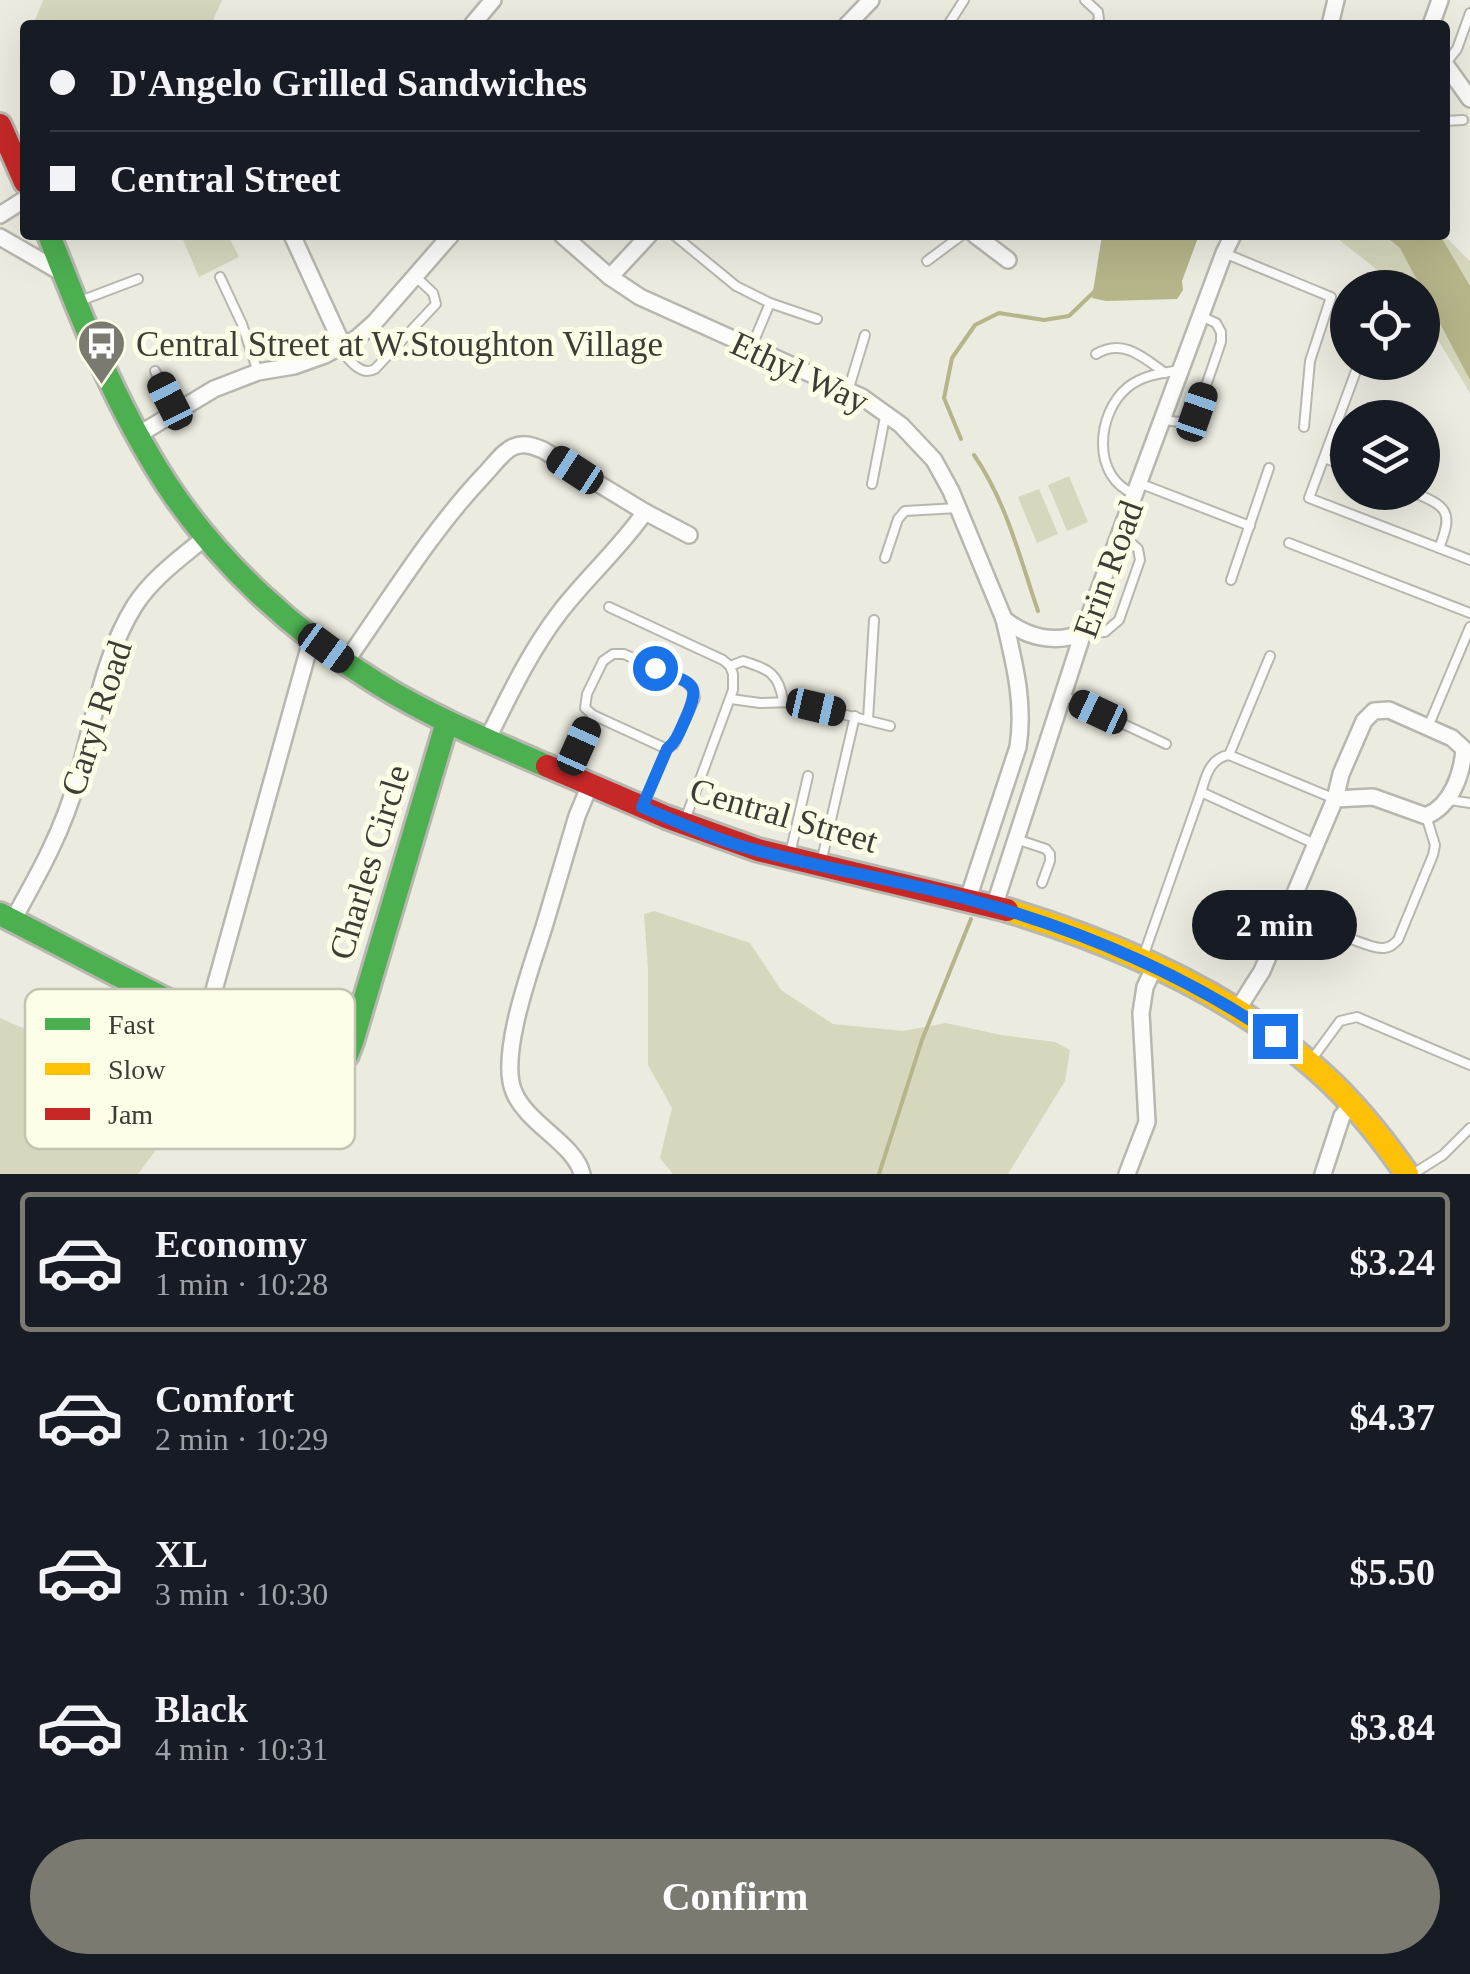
<!DOCTYPE html>
<meta charset="utf-8">
<style>
body{margin:0;font-family:"Times New Roman",serif;background:#242831;color:#f1f3f6;height:100vh;display:flex;flex-direction:column;font-size:38px;white-space:nowrap}
*{box-sizing:border-box;margin:0}
p{font-size:32px;color:#9ea1a6}
.icon{flex:none;width:55px;height:55px;fill:none;stroke:currentColor;stroke-width:2;stroke-linecap:round;stroke-linejoin:round}
.map{position:relative;height:1174px;overflow:hidden}
.side{display:flex;flex-direction:column;background:#171b24;flex:1}
.side>*{flex:none}
.hud{position:absolute;left:20px;top:20px;width:1430px;height:220px;border-radius:10px;box-shadow:0 10px 40px #0002;display:grid;align-content:center;height:220px;padding:0 30px;background:#171b24}
.fabs{position:absolute;left:1330px;top:270px;display:grid;gap:20px}
.fabs a{display:grid;place-items:center;width:110px;height:110px;border-radius:50%;background:#171b24;box-shadow:0 10px 40px #0002;font-size:50px}
.end{position:absolute;width:45px;height:45px;margin:-22px;border:12px solid #1a73e8;background:#fff;box-shadow:0 0 0 5px #fff}
.from{border-radius:50%}
.bubble{position:absolute;height:70px;border-radius:35px;background:#171b24;box-shadow:0 10px 40px #0002;font-size:32px;font-weight:700;line-height:70px;text-align:center}
.car{position:absolute;width:30px;height:60px;margin:-30px -15px;border-radius:12px;box-shadow:0 0 8px 2px #0007;background:linear-gradient(#222 24%,#8ab4d8 0 40%,#222 0 76%,#8ab4d8 0 86%,#222 0)}
.hud b{display:flex;align-items:center;gap:35px;height:95px;font-size:38px}
.hud b+b{border-top:2px solid #363941}
.hud i{width:25px;height:25px;background:#f1f3f6}
ul{padding:18px 0 0;list-style:none}
li{display:flex;align-items:center;gap:30px;height:140px;margin:0 20px 15px;padding:0 10px;border:5px solid transparent;border-radius:10px}
li div{flex:1}
li b{display:block;font-size:38px}
li em{font-style:normal;font-weight:700}
li.selected{border-color:#7a7a71}
li>.icon{width:90px;height:90px;stroke-width:1.5}
.action{display:flex;gap:20px;margin-top:auto;padding:20px 30px}
.action a{flex:1;height:115px;border-radius:60px;background:#7a7a71;color:#fff;font-size:40px;font-weight:700;line-height:115px;text-align:center}
.map>svg:first-child{display:block}
.green{fill:#d7d7bd}
.water{fill:#b6b489}
.lines{fill:none;stroke-linecap:round;stroke-linejoin:round}
.stream{stroke:#b6b489;stroke-width:4}
.lane-casing{stroke:#b8b7af;stroke-width:12}
.street-casing{stroke:#b8b7af;stroke-width:20}
.fast-casing{stroke:#b8b7af;stroke-width:28}
.slow-casing{stroke:#b8b7af;stroke-width:28}
.jam-casing{stroke:#b8b7af;stroke-width:28}
.lane{stroke:#fcfcfa;stroke-width:8}
.street{stroke:#fcfcfa;stroke-width:15}
.fast{stroke:#4caf50;stroke-width:22}
.slow{stroke:#ffc107;stroke-width:22}
.jam{stroke:#c62828;stroke-width:22}
.route{stroke:#1a73e8;stroke-width:12}
.labels{text-anchor:middle;stroke-width:10;stroke-linejoin:round;paint-order:stroke}
.poi-label{font-size:35px;fill:#3d3d35;stroke:#fdfde8;text-anchor:start}
.street-label{font-size:35px;fill:#3d3d35;stroke:#fdfde8}
.key{fill:#fdfde8;stroke:#c3c3b2;stroke-width:2.5}
.key-label{font-size:28px;fill:#3d3d35}
</style>
<div class="map">
<svg width="1470" height="1174" viewBox="0 0 1470 1174">
<rect width="100%" height="100%" fill="#ebebe0"/>
<g class="green">
<polygon points="43,0 222,0 211,25 33,25"/>
<polygon points="181,235 228,235 239,257 199,277"/>
<polygon points="1333,235 1444,235 1470,261 1470,393 1423,315 1422,288 1399,287"/>
<polygon points="1069,476 1088,522 1067,531 1048,485"/>
<polygon points="1039,489 1058,534 1037,543 1018,497"/>
<polygon points="654,911 750,943 781,990 833,1024 903,1031 946,1023 1001,1035 1055,1042 1070,1050 1065,1081 1008,1174 673,1174 660,1158 672,1108 648,1065 648,969 644,914"/>
<polygon points="0,1018 192,1102 138,1174 0,1174"/>
</g>
<g class="water">
<polygon points="1102,235 1199,235 1182,281 1183,290 1177,299 1106,301 1092,298"/>
<polygon points="1384,235 1440,235 1470,286 1470,380 1400,248"/>
</g>
<g class="lines">
<g class="stream">
<polyline points="961,439 944,398 952,358 975,325 999,313 1044,320 1069,316 1096,290"/>
<path d="M 974,455 C 1006,501 1020,558 1038,611"/>
<polyline points="879,1174 922,1040 971,919"/>
</g>
<defs>
<g id="lane">
<polyline points="1085,0 1098,12 1099,19 1096,25"/>
<polyline points="948,25 964,0"/>
<polyline points="1446,63 1457,49 1470,13"/>
<polyline points="1445,121 1463,120"/>
<polyline points="674,235 736,286 770,303"/>
<polyline points="1224,253 1331,297 1310,361 1304,427"/>
<polyline points="927,261 962,235"/>
<polyline points="220,277 242,324 258,372"/>
<polyline points="80,301 138,279"/>
<path d="M 339,348 C 349,359 360,377 375,369 L 436,304 L 433,293 L 415,276"/>
<polyline points="751,348 770,303 817,319"/>
<path d="M 1096,354 C 1123,338 1143,357 1165,373"/>
<polyline points="155,371 175,411"/>
<polyline points="1356,371 1309,498 1470,560"/>
<polyline points="848,391 865,335"/>
<path d="M 1163,419 C 1177,423 1188,424 1197,412 L 1221,342 L 1221,332 L 1216,323 L 1201,316"/>
<polyline points="1324,458 1348,467"/>
<polyline points="1139,483 1250,526"/>
<polyline points="872,484 885,417"/>
<path d="M 1412,492 C 1447,506 1454,511 1439,548"/>
<path d="M 1135,494 C 1091,478 1096,413 1128,387 C 1143,375 1162,373 1181,370"/>
<polyline points="1289,543 1470,613"/>
<polyline points="885,558 898,519 905,511 958,508"/>
<polyline points="1231,580 1269,468"/>
<polyline points="609,607 723,660 730,666 733,674 733,690 685,820"/>
<polyline points="1083,633 1105,632 1119,620 1140,560 1138,549 1121,534"/>
<polyline points="1270,656 1229,755 1335,799"/>
<path d="M 730,666 L 743,661 C 768,669 779,673 783,701"/>
<polyline points="1064,696 1166,744"/>
<polyline points="731,699 760,703 794,702 890,726"/>
<polyline points="593,715 585,708 587,694 603,661 613,654 624,654 686,682 693,689 695,698 674,744 667,749"/>
<polyline points="868,720 874,620"/>
<polyline points="1428,727 1470,627"/>
<polyline points="568,770 593,715 667,749 644,803"/>
<path d="M 1201,792 C 1206,776 1210,758 1229,755"/>
<polyline points="1450,800 1470,803"/>
<polyline points="1016,839 1046,849 1050,854 1050,861 1042,883"/>
<polyline points="790,854 808,776"/>
<polyline points="821,863 855,716"/>
<path d="M 1290,911 C 1308,919 1368,950 1384,948 C 1391,947 1392,945 1398,940 L 1433,855 L 1435,845 L 1426,816"/>
<polyline points="1143,957 1201,792 1315,844"/>
<polyline points="1312,1059 1340,1021 1357,1017 1470,1065"/>
<polyline points="1413,1174 1443,1155 1470,1128"/>
</g>
<g id="street">
<polyline points="472,25 493,0"/>
<polyline points="847,25 871,0"/>
<polyline points="1330,25 1336,0"/>
<polyline points="1431,25 1440,0"/>
<polyline points="1445,64 1470,99"/>
<polyline points="0,215 25,199"/>
<polyline points="292,235 343,346"/>
<path d="M 562,235 L 610,277 L 640,297 L 862,397 L 901,425 L 934,460 L 951,491 L 1004,619 C 1027,638 1055,644 1083,633"/>
<polyline points="975,235 1008,260"/>
<polyline points="0,237 64,274"/>
<polyline points="610,277 649,235"/>
<polyline points="138,435 214,389 258,372 294,366 325,355 357,338 375,322 451,235"/>
<path d="M 345,663 C 390,599 431,531 485,474 C 493,466 502,452 513,447 C 524,442 533,446 543,450 L 645,512 L 689,535"/>
<path d="M 487,740 C 509,696 530,651 560,612 C 587,577 620,548 645,512"/>
<path d="M 968,899 L 1018,747 C 1025,702 1014,662 1004,619"/>
<polyline points="994,907 1083,633 1224,253 1233,235"/>
<path d="M 13,920 C 38,875 63,831 77,780 C 93,725 103,655 135,605 C 153,577 182,557 207,536"/>
<path d="M 1236,1012 L 1262,971 L 1335,799 L 1341,774 L 1364,721 L 1374,711 L 1389,710 L 1452,738 L 1464,749 C 1462,775 1451,806 1426,816 L 1373,797 L 1335,799"/>
<polyline points="206,1019 312,637"/>
<path d="M 582,1174 C 575,1144 527,1124 514,1092 C 498,1056 532,965 544,927 C 555,890 566,853 577,816 L 590,785"/>
<polyline points="1127,1174 1147,1122 1141,1013 1145,987 1154,968"/>
<polyline points="1323,1174 1342,1116 1352,1104"/>
</g>
<g id="fast">
<path d="M 49,235 C 82,320 116,406 166,483 C 219,564 294,632 375,682 C 429,716 489,741 547,766"/>
<path d="M 0,914 C 67,948 132,984 200,1016 C 243,1036 290,1062 338,1063 L 347,1055 L 352,1042 L 447,722"/>
</g>
<path id="slow" d="M 1007,910 C 1119,944 1236,995 1323,1075 C 1355,1104 1382,1138 1407,1174"/>
<g id="jam">
<polyline points="0,125 25,182"/>
<polyline points="547,766 666,817 758,850 1007,910"/>
</g>
</defs>
<use href="#lane" class="lane-casing"/>
<use href="#street" class="street-casing"/>
<use href="#fast" class="fast-casing"/>
<use href="#slow" class="slow-casing"/>
<use href="#jam" class="jam-casing"/>
<use href="#lane" class="lane"/>
<use href="#street" class="street"/>
<use href="#fast" class="fast"/>
<use href="#slow" class="slow"/>
<use href="#jam" class="jam"/>
</g>
<g class="lines">
<path class="route" d="M 655,668 C 693,685 703,680 684,722 C 679,733 676,742 667,749 L 642,807 C 675,821 707,836 741,846 C 817,868 895,879 971,900 C 1078,929 1183,974 1275,1036"/>
</g>
<defs>
<symbol id="bus-pin" viewBox="-11 -11 22 30"><path d="M0 17L-7.5 6A9.5 9.5 0 1 1 7.5 6Z" fill="#7a7a71" stroke="#fdfde8"/><path d="M-5-6H5V4H4V6H2V4H-2V6H-4V4H-5ZM-3.5-4V0h7V-4ZM-3.5 1.2v1.5H-2V1.2ZM2 1.2v1.5H3.5V1.2Z" fill="#fff"/></symbol>
</defs>
<g fill-rule="evenodd">
<use href="#bus-pin" x="74" y="316" width="55" height="75"/>
</g>
<g class="labels">
<g class="poi-label">
<text x="136" y="356">Central Street at W.Stoughton Village</text>
</g>
<g class="street-label">
<text transform="translate(800 372) rotate(25)" y="12">Ethyl Way</text>
<text transform="translate(1108 569) rotate(-70)" y="12">Erin Road</text>
<text transform="translate(96 718) rotate(-72)" y="12">Caryl Road</text>
<text transform="translate(784 815) rotate(16)" y="12">Central Street</text>
<text transform="translate(369 862) rotate(-73)" y="12">Charles Circle</text>
</g>
</g>
<rect x="25" y="989" width="330" height="160" rx="15" class="key"/>
<rect x="45" y="1018" width="45" height="12" fill="#4caf50"/>
<rect x="45" y="1063" width="45" height="12" fill="#ffc107"/>
<rect x="45" y="1108" width="45" height="12" fill="#c62828"/>
<g class="key-label">
<text x="108" y="1034">Fast</text>
<text x="108" y="1079">Slow</text>
<text x="108" y="1124">Jam</text>
</g>
</svg>
<div class="fabs">
<a><svg class="icon" aria-label="locate" viewBox="0 0 24 24"><circle cx="12" cy="12" r="6"/><path d="M12 2v4M12 18v4M2 12h4M18 12h4"/></svg></a>
<a><svg class="icon" aria-label="layers" viewBox="0 0 24 24"><path d="M12 4l9 5-9 5-9-5zM3 14l9 5 9-5"/></svg></a>
</div>
<i class="end from" style="left:655px;top:668px"></i>
<i class="end" style="left:1275px;top:1036px"></i>
<div class="bubble" style="left:1192px;top:890px;width:165px">2 min</div>
<i class="car" style="left:170px;top:401px;rotate:333deg"></i>
<i class="car" style="left:1197px;top:412px;rotate:19deg"></i>
<i class="car" style="left:575px;top:470px;rotate:303deg"></i>
<i class="car" style="left:326px;top:648px;rotate:126deg"></i>
<i class="car" style="left:816px;top:707px;rotate:103deg"></i>
<i class="car" style="left:1098px;top:712px;rotate:295deg"></i>
<i class="car" style="left:579px;top:746px;rotate:24deg"></i>
<div class="hud">
<b><i class="from"></i>D'Angelo Grilled Sandwiches</b>
<b><i></i>Central Street</b>
</div>
</div>
<section class="side">
<ul>
<li class="selected"><svg class="icon" aria-label="car" viewBox="0 0 24 24"><path d="M5 17H2v-5l4-1 3-4h7l3 4 3 1v5h-3M9 17h6M6 11h13"/><circle cx="7" cy="17" r="2"/><circle cx="17" cy="17" r="2"/></svg><div><b>Economy</b><p>1 min · 10:28</p></div><em>$3.24</em></li>
<li><svg class="icon" aria-label="car" viewBox="0 0 24 24"><path d="M5 17H2v-5l4-1 3-4h7l3 4 3 1v5h-3M9 17h6M6 11h13"/><circle cx="7" cy="17" r="2"/><circle cx="17" cy="17" r="2"/></svg><div><b>Comfort</b><p>2 min · 10:29</p></div><em>$4.37</em></li>
<li><svg class="icon" aria-label="car" viewBox="0 0 24 24"><path d="M5 17H2v-5l4-1 3-4h7l3 4 3 1v5h-3M9 17h6M6 11h13"/><circle cx="7" cy="17" r="2"/><circle cx="17" cy="17" r="2"/></svg><div><b>XL</b><p>3 min · 10:30</p></div><em>$5.50</em></li>
<li><svg class="icon" aria-label="car" viewBox="0 0 24 24"><path d="M5 17H2v-5l4-1 3-4h7l3 4 3 1v5h-3M9 17h6M6 11h13"/><circle cx="7" cy="17" r="2"/><circle cx="17" cy="17" r="2"/></svg><div><b>Black</b><p>4 min · 10:31</p></div><em>$3.84</em></li>
</ul>
<div class="action"><a>Confirm</a></div>
</section>
